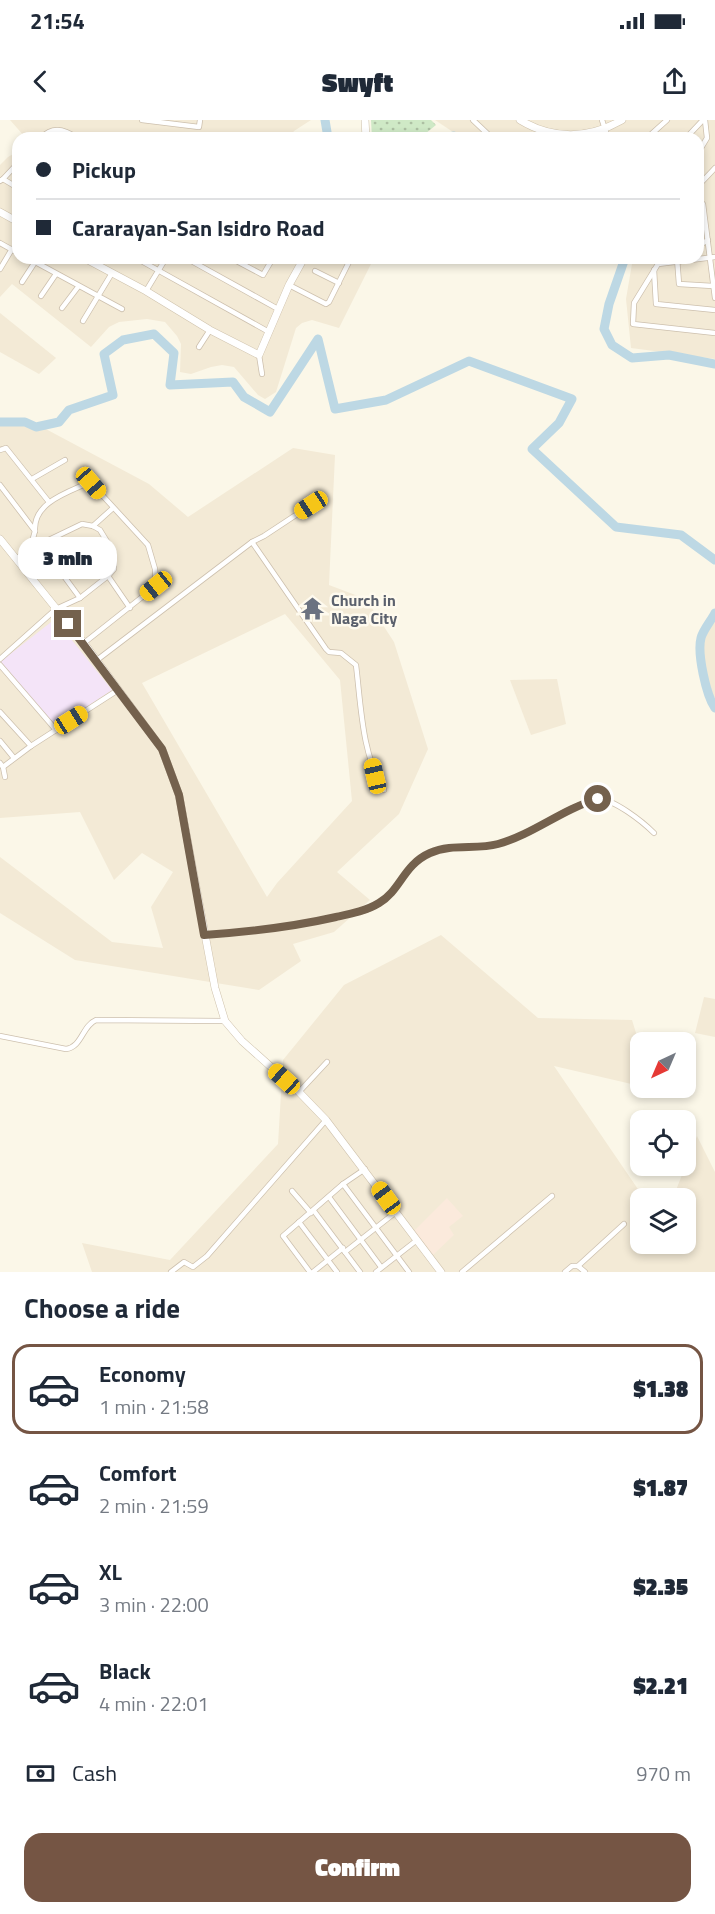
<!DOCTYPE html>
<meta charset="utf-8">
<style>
body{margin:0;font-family:"Titillium Web",sans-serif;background:#f2f2f3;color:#1f2937;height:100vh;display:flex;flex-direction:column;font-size:22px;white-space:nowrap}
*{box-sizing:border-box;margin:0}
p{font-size:20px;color:#747a83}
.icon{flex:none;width:33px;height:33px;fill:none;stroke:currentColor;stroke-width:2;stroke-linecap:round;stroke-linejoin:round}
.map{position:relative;height:1152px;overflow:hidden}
.panel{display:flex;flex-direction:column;background:#fff;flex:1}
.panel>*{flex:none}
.banner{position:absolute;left:12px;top:12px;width:692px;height:132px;border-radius:18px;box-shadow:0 3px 9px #0003;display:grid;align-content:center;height:132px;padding:0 24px;background:#fff}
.needle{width:39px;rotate:224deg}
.fabs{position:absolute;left:630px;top:912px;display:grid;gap:12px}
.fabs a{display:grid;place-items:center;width:66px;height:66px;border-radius:12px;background:#fff;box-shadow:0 3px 9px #0003;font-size:30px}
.end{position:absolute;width:27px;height:27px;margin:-14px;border:8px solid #74614d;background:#fff;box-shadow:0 0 0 3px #fff}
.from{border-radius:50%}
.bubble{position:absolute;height:42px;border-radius:18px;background:#fff;box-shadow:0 3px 9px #0003;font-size:20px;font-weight:800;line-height:42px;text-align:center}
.car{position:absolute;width:18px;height:36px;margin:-18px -9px;border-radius:8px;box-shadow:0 0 4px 2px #0007;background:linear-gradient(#f5c518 24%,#345 0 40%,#f5c518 0 76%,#345 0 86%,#f5c518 0)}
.banner b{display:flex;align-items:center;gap:21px;height:57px;font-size:22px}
.banner b+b{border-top:2px solid #e0e1e3}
.banner i{width:15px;height:15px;background:#1f2937}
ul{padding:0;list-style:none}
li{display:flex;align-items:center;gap:18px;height:90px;margin:0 12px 9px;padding:0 12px;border:3px solid transparent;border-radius:18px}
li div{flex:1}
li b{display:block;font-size:22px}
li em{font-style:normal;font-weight:800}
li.on{border-color:#755544}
li>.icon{width:54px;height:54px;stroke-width:1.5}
h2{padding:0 24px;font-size:27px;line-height:72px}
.pay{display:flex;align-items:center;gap:15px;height:66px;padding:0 24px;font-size:22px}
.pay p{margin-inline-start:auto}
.button{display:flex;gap:12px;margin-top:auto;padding:12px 24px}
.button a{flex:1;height:69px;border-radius:18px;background:#755544;color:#fff;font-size:24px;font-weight:800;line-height:69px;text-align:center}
.status{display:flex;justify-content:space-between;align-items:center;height:42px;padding:0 30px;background:#fff;direction:ltr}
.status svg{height:16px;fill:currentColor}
header{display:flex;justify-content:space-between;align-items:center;height:78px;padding:0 24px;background:#fff;font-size:27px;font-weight:800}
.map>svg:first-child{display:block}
.residential{fill:#f3ead6;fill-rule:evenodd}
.commercial{fill:#fbeadc}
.education{fill:#f4e4f8}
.park{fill:url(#park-dots)}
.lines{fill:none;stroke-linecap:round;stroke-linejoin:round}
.river{stroke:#bdd8e4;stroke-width:9}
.street-casing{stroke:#cdc0ae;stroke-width:6}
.secondary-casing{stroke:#cfc2ac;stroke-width:8}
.street{stroke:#fff;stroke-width:4.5}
.secondary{stroke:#fff;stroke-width:7}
.route{stroke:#74614d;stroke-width:8}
.labels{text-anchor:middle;stroke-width:5;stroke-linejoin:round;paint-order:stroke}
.worship-label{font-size:16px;font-weight:bold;fill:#5b616d;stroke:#fefaee;text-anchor:start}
</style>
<div class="status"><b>21:54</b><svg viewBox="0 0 49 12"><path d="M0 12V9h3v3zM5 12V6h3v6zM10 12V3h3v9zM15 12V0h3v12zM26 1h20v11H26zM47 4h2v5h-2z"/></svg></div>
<header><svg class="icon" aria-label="back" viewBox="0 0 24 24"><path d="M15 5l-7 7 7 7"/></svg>Swyft<svg class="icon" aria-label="share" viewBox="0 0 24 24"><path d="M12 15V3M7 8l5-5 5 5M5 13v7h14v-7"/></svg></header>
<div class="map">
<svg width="715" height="1152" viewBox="0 0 715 1152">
<defs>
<pattern id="park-dots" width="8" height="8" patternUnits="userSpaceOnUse" patternTransform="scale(1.5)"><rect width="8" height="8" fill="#cfe9c6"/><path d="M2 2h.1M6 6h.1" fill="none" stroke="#adc0a3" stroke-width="1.8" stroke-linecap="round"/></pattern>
</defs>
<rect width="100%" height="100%" fill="#fbf7e8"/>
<g class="residential">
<polygon points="10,0 311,0 294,11 289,18 39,18 53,12 70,15 52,10 40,15 25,17"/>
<polygon points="435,0 715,0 715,239 631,228 626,179 633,138 698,138 698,18 462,18"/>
<polygon points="18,31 18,138 374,138 339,208 312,200 302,203 296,208 276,272 265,279 258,275 234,247 222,245 211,247 191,254 180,252 181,224 177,216 165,202 147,199 119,202 109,207 91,227 12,164 0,177 0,45 8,37"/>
<polygon points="0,193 56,238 39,254 0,232"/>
<path d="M 27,299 L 149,364 L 188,397 L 293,328 L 335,335 L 329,465 L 366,479 L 394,522 L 428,629 L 399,694 L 337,752 L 370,780 L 334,812 L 293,824 L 301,841 L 259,870 L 75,840 L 0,793 L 0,737 L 112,822 L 163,828 L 151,787 L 173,752 L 142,733 L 114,760 L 80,692 L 0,698 L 0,303 ZM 285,494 L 340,560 L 352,681 L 277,763 L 267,777 L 142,563 Z"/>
<polygon points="715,492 715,578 708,571 701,519"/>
<polygon points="557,559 566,604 531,615 510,560"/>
<polygon points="441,815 538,898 632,900 640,926 640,966 554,946 644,1078 640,1078 640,1124 686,1124 686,1078 673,1078 697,1016 715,1052 715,1152 92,1152 82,1123 170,1140 278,1024 283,940 344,865"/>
<polygon points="704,877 715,879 715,917 695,913"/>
</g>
<polygon class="commercial" points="447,1078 463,1096 449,1107 454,1115 433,1135 414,1111"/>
<polygon class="education" points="55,499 112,570 56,607 0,542"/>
<polygon class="park" points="371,0 431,0 436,5 420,18 372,18"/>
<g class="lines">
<g class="river">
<polyline points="325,0 328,18"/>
<polyline points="445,18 454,16 455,18"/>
<polyline points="625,138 609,184 604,209 612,225 632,238 669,235 715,244"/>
<polyline points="0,302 25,302 36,307 59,302 69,290 113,275 104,234 123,220 154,214 174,233 170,265 233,262 244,277 270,292 318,219 335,289 386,280 469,241 572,279 559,303 532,329 616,407 681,415 715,440"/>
<path d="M 715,493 C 711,501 703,510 701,518 C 697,533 706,575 715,588"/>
</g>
<defs>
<g id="street">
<polyline points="142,0 199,7 200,0"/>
<polyline points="473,0 492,18"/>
<polyline points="602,0 608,18"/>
<path d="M 41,18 C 52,6 65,9 77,18"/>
<polyline points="647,18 667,0"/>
<polyline points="686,18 703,0"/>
<polyline points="698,33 707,18 705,0"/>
<polyline points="3,59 18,43"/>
<polyline points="0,61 3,59 18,68"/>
<polyline points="698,66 715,48"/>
<polyline points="703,84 715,178"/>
<polyline points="0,123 18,133"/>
<polyline points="698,126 708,120"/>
<polyline points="28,138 122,189"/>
<polyline points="136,138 269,212"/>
<polyline points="186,138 278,189"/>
<polyline points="231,138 263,155 273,138"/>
<polyline points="656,138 658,144 634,183 633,204 715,213"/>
<polyline points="677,138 679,164 713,166"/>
<polyline points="658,144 715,137"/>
<polyline points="0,149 12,129"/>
<polyline points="654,150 656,184 715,190"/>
<polyline points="315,151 339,163"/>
<polyline points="22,162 35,142"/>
<polyline points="289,165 326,184 329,182 351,138"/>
<polyline points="146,171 166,138"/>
<polyline points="41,176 56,154"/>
<polyline points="62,188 78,167"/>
<polyline points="83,201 112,153"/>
<polyline points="199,227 210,210"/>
<polyline points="259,235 262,254"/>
<polyline points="0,330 6,328 49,382"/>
<polyline points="32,359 65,340"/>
<polyline points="0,365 35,411 30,429"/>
<polyline points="93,406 113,388"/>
<path d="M 35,411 C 33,383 66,373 88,363 L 91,363 L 148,425 L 155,449 L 156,466 L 84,523"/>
<path d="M 252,422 L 326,529 L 329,532 L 341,533 L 356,545 C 361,586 362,635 384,670"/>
<polyline points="41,425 80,478"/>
<polyline points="108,456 130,488"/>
<polyline points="0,539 56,489 80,478 108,456 114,449 114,440 111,428 100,410 93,406 82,404 30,429 16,439"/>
<polyline points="97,540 252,422 264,416 311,385"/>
<polyline points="0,545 56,610"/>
<polyline points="0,592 31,626"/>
<polyline points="0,621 14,638"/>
<polyline points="0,643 3,647 5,657"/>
<polyline points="3,647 31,626 118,570"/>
<path d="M 204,815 C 248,812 292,807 335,797 C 347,794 360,793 371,788 C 398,776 401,748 430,733 C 451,723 475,730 497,724 C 524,717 546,701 571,689 C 579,685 588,680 597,679 C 613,678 643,702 654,713"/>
<path d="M 0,916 L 66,929 C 82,927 82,906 96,900 L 225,901"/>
<polyline points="299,972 327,942"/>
<polyline points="343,1064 409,1152"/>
<polyline points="292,1071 311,1093"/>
<polyline points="329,1077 381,1147"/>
<polyline points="314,1091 360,1152"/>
<polyline points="299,1102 337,1152"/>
<polyline points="345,1132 396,1092"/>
<polyline points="578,1146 624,1104"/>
<polyline points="171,1152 184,1142 193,1147 207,1136 326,1000"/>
<polyline points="310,1152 283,1116 343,1064 365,1049"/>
<polyline points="313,1152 343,1128"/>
<polyline points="376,1152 417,1120"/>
<polyline points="462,1152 552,1076"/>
<polyline points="565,1152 572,1146 578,1146 585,1152"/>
</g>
<g id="secondary">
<polyline points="365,0 366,18"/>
<path d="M 520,0 C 553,20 589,19 622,0"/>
<polyline points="0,92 18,102"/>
<polyline points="84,138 146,171 210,210 259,235 289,165 304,138"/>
<polyline points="0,419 84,523 162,629 179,675 215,868 225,901 242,921 299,972 326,1000 441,1152"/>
</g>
</defs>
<use href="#street" class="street-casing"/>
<use href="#secondary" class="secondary-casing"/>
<use href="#street" class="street"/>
<use href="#secondary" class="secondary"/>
</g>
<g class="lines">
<path class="route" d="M 68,504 L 162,629 L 179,675 L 204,815 C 248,812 292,807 336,797 C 350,794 366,791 379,783 C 401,770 403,745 430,733 C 452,723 476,730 498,724 C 534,714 562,689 598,679"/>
</g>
<defs>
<symbol id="temple-bare" viewBox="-9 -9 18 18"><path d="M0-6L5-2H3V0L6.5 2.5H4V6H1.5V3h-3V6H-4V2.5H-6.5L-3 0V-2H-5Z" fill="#6b7280" stroke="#fefaee" stroke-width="2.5" paint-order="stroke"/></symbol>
</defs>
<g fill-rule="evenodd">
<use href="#temple-bare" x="296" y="472" width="33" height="33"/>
</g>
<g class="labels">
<g class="worship-label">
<text x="331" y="486">Church in<tspan x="331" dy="18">Naga City</tspan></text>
</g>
</g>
</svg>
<div class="fabs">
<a><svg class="needle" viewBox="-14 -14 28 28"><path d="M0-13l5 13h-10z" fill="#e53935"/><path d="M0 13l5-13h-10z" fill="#747a83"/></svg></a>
<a><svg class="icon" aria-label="locate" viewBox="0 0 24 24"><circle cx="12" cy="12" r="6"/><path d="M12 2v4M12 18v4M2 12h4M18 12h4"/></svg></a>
<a><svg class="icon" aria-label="layers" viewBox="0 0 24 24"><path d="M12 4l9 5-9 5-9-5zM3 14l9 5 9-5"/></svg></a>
</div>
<i class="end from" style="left:598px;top:679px"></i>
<i class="end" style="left:68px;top:504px"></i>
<div class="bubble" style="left:18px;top:417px;width:99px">3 min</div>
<i class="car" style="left:91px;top:363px;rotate:139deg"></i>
<i class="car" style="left:311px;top:385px;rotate:237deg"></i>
<i class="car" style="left:156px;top:466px;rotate:231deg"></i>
<i class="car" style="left:71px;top:600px;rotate:58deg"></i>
<i class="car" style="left:375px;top:656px;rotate:347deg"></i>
<i class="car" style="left:284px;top:959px;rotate:312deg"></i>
<i class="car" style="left:386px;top:1078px;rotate:324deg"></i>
<div class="banner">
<b><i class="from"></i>Pickup</b>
<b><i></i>Cararayan-San Isidro Road</b>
</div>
</div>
<section class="panel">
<h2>Choose a ride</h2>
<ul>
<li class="on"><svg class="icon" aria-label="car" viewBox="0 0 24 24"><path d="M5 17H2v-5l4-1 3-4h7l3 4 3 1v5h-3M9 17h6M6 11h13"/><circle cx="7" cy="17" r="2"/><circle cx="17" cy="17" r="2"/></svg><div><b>Economy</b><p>1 min · 21:58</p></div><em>$1.38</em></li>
<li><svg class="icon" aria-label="car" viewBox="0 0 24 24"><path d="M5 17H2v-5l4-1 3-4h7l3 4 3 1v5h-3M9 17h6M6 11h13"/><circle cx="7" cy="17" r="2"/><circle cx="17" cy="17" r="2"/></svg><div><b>Comfort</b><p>2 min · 21:59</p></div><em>$1.87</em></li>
<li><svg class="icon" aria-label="car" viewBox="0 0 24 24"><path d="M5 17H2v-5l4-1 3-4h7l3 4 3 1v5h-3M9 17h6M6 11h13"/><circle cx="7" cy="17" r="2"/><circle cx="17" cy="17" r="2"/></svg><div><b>XL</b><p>3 min · 22:00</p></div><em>$2.35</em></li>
<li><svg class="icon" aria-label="car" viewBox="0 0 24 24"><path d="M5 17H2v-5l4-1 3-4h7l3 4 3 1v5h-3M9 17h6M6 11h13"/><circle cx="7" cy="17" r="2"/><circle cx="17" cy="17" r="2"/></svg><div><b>Black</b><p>4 min · 22:01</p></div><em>$2.21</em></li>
</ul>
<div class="pay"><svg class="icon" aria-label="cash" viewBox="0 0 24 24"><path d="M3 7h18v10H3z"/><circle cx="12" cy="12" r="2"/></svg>Cash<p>970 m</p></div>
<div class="button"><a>Confirm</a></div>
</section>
